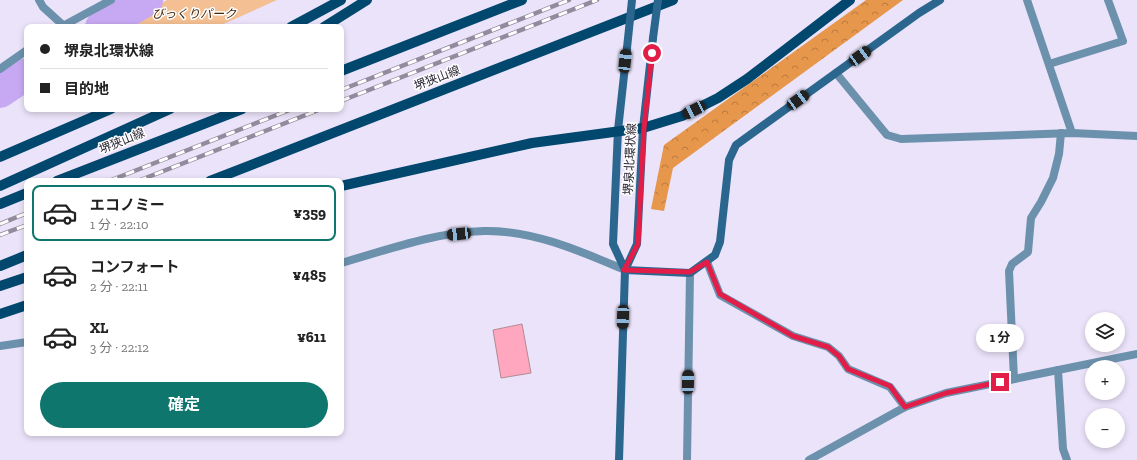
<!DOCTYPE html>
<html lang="ja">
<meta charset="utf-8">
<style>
body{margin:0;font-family:"Zilla Slab","Noto Sans JP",serif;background:#f2f2f2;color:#222;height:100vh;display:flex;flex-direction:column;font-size:15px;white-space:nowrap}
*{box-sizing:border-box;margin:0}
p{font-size:13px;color:#767676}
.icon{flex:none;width:22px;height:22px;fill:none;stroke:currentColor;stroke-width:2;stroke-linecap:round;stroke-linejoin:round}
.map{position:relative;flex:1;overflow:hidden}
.side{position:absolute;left:24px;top:178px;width:320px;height:258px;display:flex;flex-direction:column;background:#fff;border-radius:8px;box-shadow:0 2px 6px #0003}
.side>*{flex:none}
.guide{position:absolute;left:24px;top:24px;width:320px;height:88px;border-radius:8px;box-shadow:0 2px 6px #0003;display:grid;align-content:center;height:88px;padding:0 16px;background:#fff}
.fabs{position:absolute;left:1085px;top:312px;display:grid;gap:8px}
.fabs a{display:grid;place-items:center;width:40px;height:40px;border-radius:50%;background:#fff;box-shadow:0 2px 6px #0003;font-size:20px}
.end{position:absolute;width:18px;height:18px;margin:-9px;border:5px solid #e11d48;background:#fff;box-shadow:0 0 0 2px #fff}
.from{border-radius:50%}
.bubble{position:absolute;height:28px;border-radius:14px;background:#fff;box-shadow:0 2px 6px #0003;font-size:13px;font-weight:700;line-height:28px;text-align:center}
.car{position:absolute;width:12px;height:24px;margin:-12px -6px;border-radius:5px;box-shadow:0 0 3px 1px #0007;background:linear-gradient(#222 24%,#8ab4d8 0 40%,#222 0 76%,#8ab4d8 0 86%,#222 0)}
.guide b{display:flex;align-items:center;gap:14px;height:38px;font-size:15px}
.guide b+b{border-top:1px solid #e0e0e0}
.guide i{width:10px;height:10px;background:#222}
ul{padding:7px 0 0;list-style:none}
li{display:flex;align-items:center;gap:12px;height:56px;margin:0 8px 6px;padding:0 8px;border:2px solid transparent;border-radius:8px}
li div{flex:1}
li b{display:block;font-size:15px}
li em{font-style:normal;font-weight:700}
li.selected{border-color:#0f766e}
li>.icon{width:36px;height:36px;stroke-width:1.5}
.button{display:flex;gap:8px;margin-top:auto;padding:8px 16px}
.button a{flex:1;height:46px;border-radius:24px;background:#0f766e;color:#fff;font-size:16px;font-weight:700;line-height:46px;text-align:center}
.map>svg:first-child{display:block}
.forest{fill:url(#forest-crowns)}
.park{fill:#f3bf93}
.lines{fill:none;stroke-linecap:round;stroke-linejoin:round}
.river{stroke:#c6a9f2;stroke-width:32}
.building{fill:#fea7bf;stroke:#b28a94}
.lane{stroke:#6c91ad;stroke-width:8}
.street{stroke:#6c91ad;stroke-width:8}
.secondary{stroke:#2b668f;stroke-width:8}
.primary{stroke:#01476e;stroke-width:10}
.rail-casing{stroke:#928b9d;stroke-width:4.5}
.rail{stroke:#fff;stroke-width:3;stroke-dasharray:9;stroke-linecap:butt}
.secondary-bridge{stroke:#2b668f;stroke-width:8}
.route{stroke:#e11d48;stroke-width:5}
.labels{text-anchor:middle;stroke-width:3;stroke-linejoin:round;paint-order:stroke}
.park-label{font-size:12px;font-style:italic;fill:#442403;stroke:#fff}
.street-label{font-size:12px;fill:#2d2836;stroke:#fff}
</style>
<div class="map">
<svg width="1137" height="460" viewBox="0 0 1137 460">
<defs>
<pattern id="forest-crowns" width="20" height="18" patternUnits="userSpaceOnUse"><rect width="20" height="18" fill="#e7974b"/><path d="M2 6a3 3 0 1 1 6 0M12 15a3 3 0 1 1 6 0" fill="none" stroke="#bc7b3f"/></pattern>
</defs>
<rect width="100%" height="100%" fill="#ebe3f9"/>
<polygon class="forest" points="866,0 903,0 673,168 664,211 651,209 664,145"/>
<polygon class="park" points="167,0 277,0 217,27 116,27"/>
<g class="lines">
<g class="river">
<polyline points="101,27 147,0"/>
<polyline points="0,92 27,74"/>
</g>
</g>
<polygon class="building" points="522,324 531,373 501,378 493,330"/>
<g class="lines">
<g class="lane">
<polyline points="707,262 720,295 793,336 828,347 839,356 848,369 890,387 905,407"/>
<polyline points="1014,379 1009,271 1012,264 1028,252 1031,218 1041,202 1053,178 1059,154 1061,133"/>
</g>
<g class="street">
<polyline points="39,0 43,7 65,27"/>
<polyline points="1027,0 1072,133"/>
<polyline points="61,27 111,0"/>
<polyline points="1049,64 1123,41 1108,0"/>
<polyline points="0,69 27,50"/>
<polyline points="836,73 887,135 901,139 1072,133 1137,136"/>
<path d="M 341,263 C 387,250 436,232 484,231 C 533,230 580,251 625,270"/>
<polyline points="0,346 27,342"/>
<polyline points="1058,370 1063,449 1067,460"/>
<polyline points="687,460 690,273"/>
<polyline points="809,460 905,407 946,393 1137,354"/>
</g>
<g class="secondary">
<polyline points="625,270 690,273 715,255 720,242 729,160 736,145 919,13 940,0"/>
<polyline points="625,270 613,244 618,130 627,48"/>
<polyline points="619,460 625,270 637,244 643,128 653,38"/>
</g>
<g class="primary">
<polyline points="291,27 341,0"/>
<polyline points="324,27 367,0"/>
<polyline points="341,71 522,0"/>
<polyline points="0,157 111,109"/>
<polyline points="57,181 242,109"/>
<polyline points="210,181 673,0"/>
<polyline points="0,186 170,109"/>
<polyline points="341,186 532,143 643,128 682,116 718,98 747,79 850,0"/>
<polyline points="0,204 27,193"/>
<polyline points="0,266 27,255"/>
<polyline points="0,286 27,277"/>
<polyline points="0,314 27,305"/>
</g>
<defs>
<g id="rail">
<polyline points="341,90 569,0"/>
<polyline points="341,101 597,0"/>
<polyline points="109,181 292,109"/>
<polyline points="138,181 321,109"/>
<polyline points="0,224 27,213"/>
<polyline points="0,235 27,225"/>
</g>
</defs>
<use href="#rail" class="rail-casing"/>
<use href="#rail" class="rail"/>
<g class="secondary-bridge">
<polyline points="653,38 658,0"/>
<polyline points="627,48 632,0"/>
</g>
</g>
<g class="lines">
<polyline class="route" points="652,53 644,128 638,244 624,270 690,272 707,262 720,294 793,336 828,347 839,356 848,369 890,386 905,407 946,393 1000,382"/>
</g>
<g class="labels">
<g class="park-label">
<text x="194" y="18">びっくりパーク</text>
</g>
<g class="street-label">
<text transform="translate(437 78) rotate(-21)" y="4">堺狭山線</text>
<text transform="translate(122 141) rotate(-22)" y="4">堺狭山線</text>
<text transform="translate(630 159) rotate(-87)" y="4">堺泉北環状線</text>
</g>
</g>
</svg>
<div class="fabs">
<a><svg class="icon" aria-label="layers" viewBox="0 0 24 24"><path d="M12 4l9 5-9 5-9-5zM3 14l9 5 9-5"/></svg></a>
<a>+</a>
<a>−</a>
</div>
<i class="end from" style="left:652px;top:53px"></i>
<i class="end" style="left:1000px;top:382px"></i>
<div class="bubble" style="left:976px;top:324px;width:48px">1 分</div>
<i class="car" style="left:860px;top:56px;rotate:54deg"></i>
<i class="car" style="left:625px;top:61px;rotate:6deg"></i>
<i class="car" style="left:798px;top:100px;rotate:54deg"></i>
<i class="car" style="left:694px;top:110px;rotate:243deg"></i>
<i class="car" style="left:459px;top:234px;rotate:264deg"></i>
<i class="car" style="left:623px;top:317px;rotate:182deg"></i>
<i class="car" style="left:688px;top:382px;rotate:1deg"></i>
<div class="guide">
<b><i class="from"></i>堺泉北環状線</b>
<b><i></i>目的地</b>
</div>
<section class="side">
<ul>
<li class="selected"><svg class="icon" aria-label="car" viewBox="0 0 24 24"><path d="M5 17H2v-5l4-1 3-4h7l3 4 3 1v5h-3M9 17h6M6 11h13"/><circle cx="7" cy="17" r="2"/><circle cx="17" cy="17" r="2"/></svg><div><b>エコノミー</b><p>1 分 · 22:10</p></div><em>¥359</em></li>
<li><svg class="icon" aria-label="car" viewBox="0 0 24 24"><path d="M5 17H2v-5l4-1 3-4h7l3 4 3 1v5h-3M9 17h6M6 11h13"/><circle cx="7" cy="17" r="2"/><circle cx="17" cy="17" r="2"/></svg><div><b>コンフォート</b><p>2 分 · 22:11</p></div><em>¥485</em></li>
<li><svg class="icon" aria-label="car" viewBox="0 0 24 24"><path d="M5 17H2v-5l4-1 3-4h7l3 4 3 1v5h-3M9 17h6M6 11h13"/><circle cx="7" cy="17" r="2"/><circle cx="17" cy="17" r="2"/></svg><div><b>XL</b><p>3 分 · 22:12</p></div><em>¥611</em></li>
</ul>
<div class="button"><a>確定</a></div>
</section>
</div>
